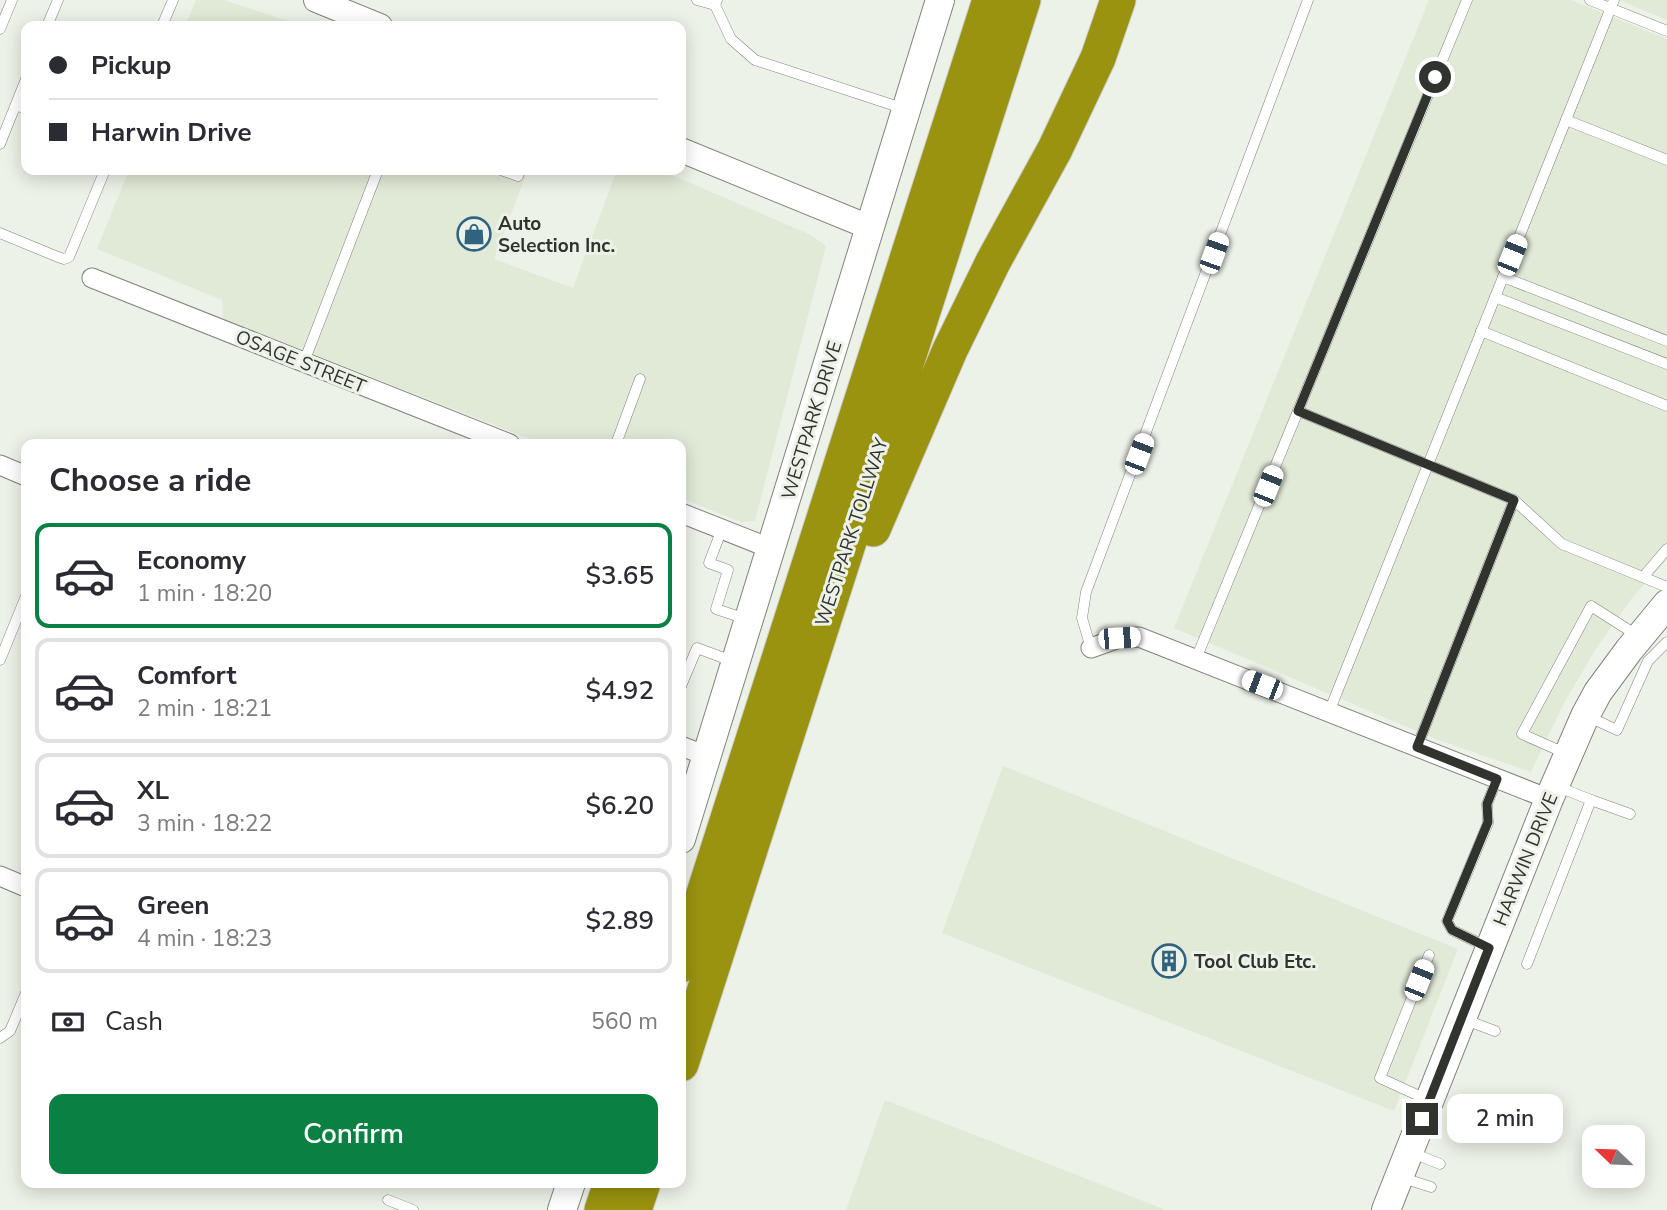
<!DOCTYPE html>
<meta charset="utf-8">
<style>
body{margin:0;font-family:"Nunito Sans",sans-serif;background:#f2f2f3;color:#2b2b33;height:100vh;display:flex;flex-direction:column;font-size:26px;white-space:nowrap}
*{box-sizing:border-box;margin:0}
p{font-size:23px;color:#7c7c81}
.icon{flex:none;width:38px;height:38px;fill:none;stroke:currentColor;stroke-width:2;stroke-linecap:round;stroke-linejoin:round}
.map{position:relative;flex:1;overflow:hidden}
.panel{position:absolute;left:21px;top:439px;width:665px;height:749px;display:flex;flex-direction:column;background:#fff;border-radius:14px;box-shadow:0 4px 18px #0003}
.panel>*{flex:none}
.top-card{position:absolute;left:21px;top:21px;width:665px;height:154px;border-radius:14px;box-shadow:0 4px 18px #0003;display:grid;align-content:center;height:154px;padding:0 28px;background:#fff}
.needle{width:46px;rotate:293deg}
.controls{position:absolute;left:1582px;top:1125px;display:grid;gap:14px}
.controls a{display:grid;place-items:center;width:63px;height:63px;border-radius:14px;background:#fff;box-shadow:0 4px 18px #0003;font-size:35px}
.end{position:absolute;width:32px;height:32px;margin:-16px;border:9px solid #31332f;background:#fff;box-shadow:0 0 0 4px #fff}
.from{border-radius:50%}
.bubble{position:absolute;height:49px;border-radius:14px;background:#fff;box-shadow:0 4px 18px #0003;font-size:23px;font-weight:600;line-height:49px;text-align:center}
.car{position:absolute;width:21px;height:42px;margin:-21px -10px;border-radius:9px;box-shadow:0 0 5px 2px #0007;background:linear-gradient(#fff 24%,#345 0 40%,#fff 0 76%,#345 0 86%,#fff 0)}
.top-card b{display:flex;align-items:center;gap:24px;height:66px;font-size:26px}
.top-card b+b{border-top:2px solid #e1e1e2}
.top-card i{width:18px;height:18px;background:#2b2b33}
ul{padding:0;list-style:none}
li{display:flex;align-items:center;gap:21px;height:105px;margin:0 14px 10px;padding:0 14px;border:4px solid #e1e1e2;border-radius:14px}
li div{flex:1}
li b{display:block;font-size:26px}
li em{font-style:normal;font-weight:600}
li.on{border-color:#0b8043}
li>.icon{width:63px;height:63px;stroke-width:1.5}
h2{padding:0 28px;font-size:32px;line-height:84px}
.pay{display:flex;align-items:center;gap:18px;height:77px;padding:0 28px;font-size:26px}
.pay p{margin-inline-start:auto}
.action{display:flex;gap:14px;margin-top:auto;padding:14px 28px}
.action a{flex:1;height:80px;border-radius:14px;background:#0b8043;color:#fff;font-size:28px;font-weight:600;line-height:80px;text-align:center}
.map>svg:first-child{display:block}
.built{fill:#e1e9d7}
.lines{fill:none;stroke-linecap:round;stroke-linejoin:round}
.service-casing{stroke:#80847b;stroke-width:11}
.minor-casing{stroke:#80847b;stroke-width:21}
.tertiary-casing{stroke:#80847b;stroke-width:26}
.secondary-casing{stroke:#80847b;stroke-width:30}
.motorway-casing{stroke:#cececd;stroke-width:37}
.service{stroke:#fff;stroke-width:10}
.minor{stroke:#fff;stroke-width:19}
.tertiary{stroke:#fff;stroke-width:24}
.secondary{stroke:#fff;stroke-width:28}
.motorway{stroke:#99930f;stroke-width:35}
.route{stroke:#31332f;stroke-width:9}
.labels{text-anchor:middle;stroke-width:6;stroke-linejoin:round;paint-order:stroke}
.poi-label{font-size:19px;font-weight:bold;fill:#31332f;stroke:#edf2e8;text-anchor:start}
.street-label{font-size:19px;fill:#31332f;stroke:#edf2e8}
</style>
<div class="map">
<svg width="1667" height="1210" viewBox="0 0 1667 1210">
<rect width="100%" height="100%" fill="#edf2e8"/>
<g class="built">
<polygon points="196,0 224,0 303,26 185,26"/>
<polygon points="1429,0 1571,0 1667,39 1667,560 1632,598 1595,650 1563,705 1531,772 1433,738 1174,628"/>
<polygon points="1619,0 1667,0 1667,20"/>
<polygon points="129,170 528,170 494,259 573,288 617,170 660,170 811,235 826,246 755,521 741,522 681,498 681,444 543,444 223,319 222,300 97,249"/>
<polygon points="1003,766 1458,949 1394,1111 942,933"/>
<polygon points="885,1100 1166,1210 846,1210"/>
</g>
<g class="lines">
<defs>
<g id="service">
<polyline points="697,0 715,5 717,0"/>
<polyline points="1590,0 1667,31"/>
<polyline points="715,5 731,39 755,60 905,109"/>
<polyline points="47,26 58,0"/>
<polyline points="162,26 173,0"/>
<polyline points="0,29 12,0"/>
<polyline points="16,105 26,109"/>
<polyline points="1566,120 1667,160"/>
<polyline points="0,144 26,79"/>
<polyline points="501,170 518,176"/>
<polyline points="0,233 58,257 64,259 69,257 105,170"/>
<polyline points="1503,277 1667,341"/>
<polyline points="1495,297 1667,364"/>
<polyline points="1481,331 1667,406"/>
<polyline points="304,362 378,170"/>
<polyline points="1298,411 1514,500 1562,544 1667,587"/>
<polyline points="616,444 640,379"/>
<polyline points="722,529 709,563 728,570 716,609 746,619"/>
<polyline points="1643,577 1667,549"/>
<polyline points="1091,648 1082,618 1086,592 1308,0"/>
<polyline points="1196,659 1467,0"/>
<polyline points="0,660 26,596"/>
<polyline points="681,686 697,648 732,661"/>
<polyline points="1329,712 1614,0"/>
<polyline points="1587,716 1617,730 1648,661 1667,642"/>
<polyline points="1417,747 1514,500"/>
<polyline points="1567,754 1522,734 1591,606 1638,636"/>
<polyline points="1591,800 1630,814"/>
<polyline points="1489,948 1452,930 1447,921 1488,823 1487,804 1497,779"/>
<polyline points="1527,964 1591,800 1556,786"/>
<polyline points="1463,1019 1495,1031"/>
<polyline points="0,1038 10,1031 26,993"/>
<polyline points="1426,1099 1380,1078 1429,955"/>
<polyline points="1410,1152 1440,1164"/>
<polyline points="1403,1178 1431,1187"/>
<polyline points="388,1200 413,1210"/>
</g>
<g id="minor">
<polyline points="92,278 510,444"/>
<polyline points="0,465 26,476"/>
<polyline points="681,513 772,549"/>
<polyline points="1091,648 1119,638 1139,637 1549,799"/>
<polyline points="681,746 707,756"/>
<polyline points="0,876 26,887"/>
</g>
<g id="tertiary">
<polyline points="316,0 380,26"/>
<polyline points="681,150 869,227"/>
</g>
<g id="secondary">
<polyline points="681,839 940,0"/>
<polyline points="562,1210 571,1183"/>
<polyline points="1386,1210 1549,799 1585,716 1598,692 1629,650 1667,604"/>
</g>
<g id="motorway">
<polyline points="873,529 950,350 993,262 1055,149 1098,58 1118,0"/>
<polyline points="681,965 990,0"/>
<polyline points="681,1064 1023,0"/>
<polyline points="602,1210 611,1183"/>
<polyline points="634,1210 643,1183"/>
</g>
</defs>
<use href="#service" class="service-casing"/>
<use href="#minor" class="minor-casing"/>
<use href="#tertiary" class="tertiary-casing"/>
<use href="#secondary" class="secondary-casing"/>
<use href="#motorway" class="motorway-casing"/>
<use href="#service" class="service"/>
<use href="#minor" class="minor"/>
<use href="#tertiary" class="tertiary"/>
<use href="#secondary" class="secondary"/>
<use href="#motorway" class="motorway"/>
</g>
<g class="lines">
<polyline class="route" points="1422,1119 1489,948 1452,930 1447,921 1488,822 1487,804 1497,779 1417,747 1514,500 1298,411 1435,77"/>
</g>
<defs>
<symbol id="shop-ring" viewBox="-11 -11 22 22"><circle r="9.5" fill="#edf2e8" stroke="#2f637f" stroke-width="1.5"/><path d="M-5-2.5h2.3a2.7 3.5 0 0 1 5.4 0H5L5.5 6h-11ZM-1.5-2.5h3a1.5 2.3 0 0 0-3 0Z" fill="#2f637f"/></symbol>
<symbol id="building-ring" viewBox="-11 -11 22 22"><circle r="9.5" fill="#edf2e8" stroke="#2f637f" stroke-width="1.5"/><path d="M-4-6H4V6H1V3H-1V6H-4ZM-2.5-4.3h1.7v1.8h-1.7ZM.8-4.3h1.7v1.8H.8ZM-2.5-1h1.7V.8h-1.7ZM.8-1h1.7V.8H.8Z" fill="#2f637f"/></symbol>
</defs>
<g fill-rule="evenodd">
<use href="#shop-ring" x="455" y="215" width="38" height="38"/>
<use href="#building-ring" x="1150" y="942" width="38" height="38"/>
</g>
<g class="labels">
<g class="poi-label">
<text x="498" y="230">Auto<tspan x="498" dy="22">Selection Inc.</tspan></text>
<text x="1194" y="968">Tool Club Etc.</text>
</g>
<g class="street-label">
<text transform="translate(301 361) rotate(22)" y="7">OSAGE STREET</text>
<text transform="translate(811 420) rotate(-73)" y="7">WESTPARK DRIVE</text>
<text transform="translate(851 532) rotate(-72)" y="7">WESTPARK TOLLWAY</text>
<text transform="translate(1525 859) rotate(-68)" y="7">HARWIN DRIVE</text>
</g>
</g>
</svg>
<div class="controls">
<a><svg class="needle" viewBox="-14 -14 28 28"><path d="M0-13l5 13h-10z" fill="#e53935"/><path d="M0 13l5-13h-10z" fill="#7c7c81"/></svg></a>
</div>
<i class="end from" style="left:1435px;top:77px"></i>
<i class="end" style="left:1422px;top:1119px"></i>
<div class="bubble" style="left:1447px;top:1094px;width:116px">2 min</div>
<i class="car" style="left:1214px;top:253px;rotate:20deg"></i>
<i class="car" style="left:1512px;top:255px;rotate:22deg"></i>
<i class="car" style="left:1139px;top:454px;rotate:21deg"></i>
<i class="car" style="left:1268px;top:486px;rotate:22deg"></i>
<i class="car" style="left:1119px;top:638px;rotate:86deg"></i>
<i class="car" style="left:1262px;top:685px;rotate:291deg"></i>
<i class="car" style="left:1419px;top:980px;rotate:22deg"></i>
<div class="top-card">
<b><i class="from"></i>Pickup</b>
<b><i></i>Harwin Drive</b>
</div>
<section class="panel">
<h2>Choose a ride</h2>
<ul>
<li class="on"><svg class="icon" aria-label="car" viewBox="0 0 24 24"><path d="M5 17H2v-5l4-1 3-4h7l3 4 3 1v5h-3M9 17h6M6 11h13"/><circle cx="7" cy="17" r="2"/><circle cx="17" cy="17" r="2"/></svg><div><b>Economy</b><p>1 min · 18:20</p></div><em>$3.65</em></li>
<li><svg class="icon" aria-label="car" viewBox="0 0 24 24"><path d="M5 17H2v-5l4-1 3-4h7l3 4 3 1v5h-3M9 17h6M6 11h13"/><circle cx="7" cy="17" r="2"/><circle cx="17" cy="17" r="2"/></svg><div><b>Comfort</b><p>2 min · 18:21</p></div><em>$4.92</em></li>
<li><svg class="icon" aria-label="car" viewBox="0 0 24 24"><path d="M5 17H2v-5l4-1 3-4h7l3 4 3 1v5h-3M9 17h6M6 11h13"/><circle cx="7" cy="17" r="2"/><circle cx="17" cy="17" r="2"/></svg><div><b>XL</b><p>3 min · 18:22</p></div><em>$6.20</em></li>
<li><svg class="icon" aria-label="car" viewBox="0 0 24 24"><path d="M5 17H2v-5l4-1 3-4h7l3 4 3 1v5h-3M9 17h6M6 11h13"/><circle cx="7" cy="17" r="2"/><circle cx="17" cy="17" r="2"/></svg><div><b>Green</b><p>4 min · 18:23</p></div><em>$2.89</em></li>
</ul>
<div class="pay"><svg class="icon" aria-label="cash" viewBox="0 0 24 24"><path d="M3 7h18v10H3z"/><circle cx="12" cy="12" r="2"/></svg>Cash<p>560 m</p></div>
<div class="action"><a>Confirm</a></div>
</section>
</div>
